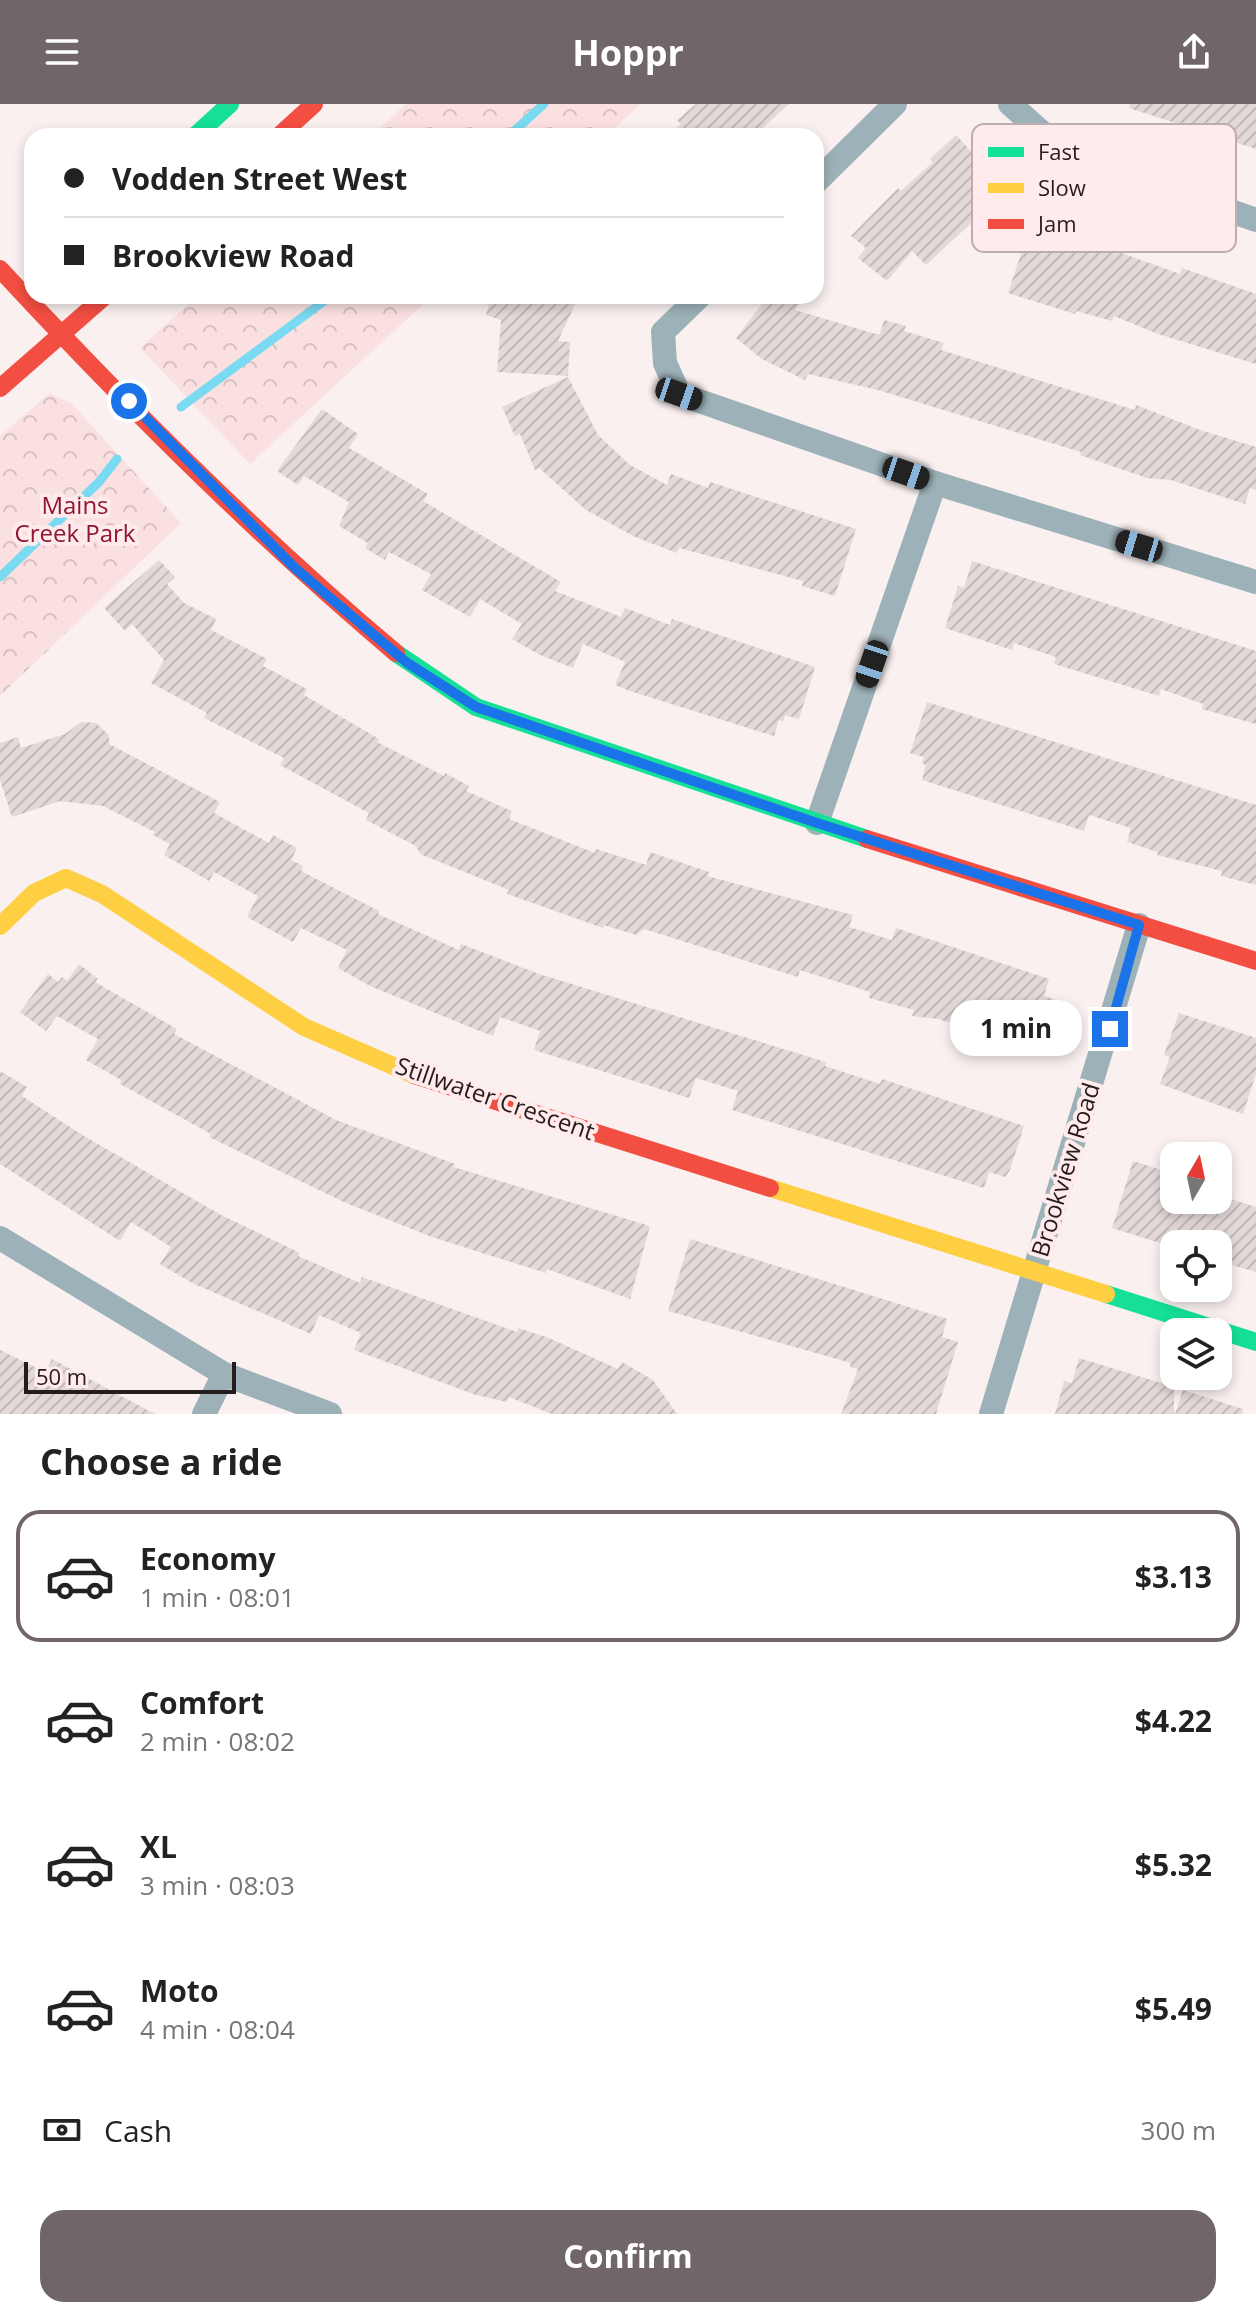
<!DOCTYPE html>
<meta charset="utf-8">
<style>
body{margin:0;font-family:"Open Sans",sans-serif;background:#f6f6f6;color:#222;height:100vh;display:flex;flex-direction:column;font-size:30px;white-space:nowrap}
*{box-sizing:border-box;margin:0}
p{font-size:26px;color:#767676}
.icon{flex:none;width:44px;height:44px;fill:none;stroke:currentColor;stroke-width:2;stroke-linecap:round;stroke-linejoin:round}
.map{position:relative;height:1310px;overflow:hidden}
.panel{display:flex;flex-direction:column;background:#fff;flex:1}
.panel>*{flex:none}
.banner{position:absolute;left:24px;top:24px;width:800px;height:176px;border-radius:24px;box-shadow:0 4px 12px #0003;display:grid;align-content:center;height:176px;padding:0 40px;background:#fff}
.needle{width:52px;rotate:9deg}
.fabs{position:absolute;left:1160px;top:1038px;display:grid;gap:16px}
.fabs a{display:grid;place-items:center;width:72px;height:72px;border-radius:16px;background:#fff;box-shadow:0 4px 12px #0003;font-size:40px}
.scale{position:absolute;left:24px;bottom:20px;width:212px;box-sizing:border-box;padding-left:8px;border:4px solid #271c1d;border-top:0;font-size:22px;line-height:28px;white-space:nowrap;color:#271c1d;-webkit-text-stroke:6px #ffebec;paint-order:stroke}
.end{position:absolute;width:36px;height:36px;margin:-18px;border:10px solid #1a73e8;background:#fff;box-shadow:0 0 0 4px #fff}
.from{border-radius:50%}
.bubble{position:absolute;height:56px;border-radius:24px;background:#fff;box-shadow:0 4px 12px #0003;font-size:26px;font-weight:700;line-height:56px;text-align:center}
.car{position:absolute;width:24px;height:48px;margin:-24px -12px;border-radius:10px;box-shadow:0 0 6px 2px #0007;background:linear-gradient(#222 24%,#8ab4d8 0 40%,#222 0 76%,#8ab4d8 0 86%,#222 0)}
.banner b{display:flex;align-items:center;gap:28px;height:76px;font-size:30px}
.banner b+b{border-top:2px solid #e0e0e0}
.banner i{width:20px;height:20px;background:#222}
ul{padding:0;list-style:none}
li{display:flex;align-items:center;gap:24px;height:132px;margin:0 16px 12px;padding:0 24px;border:4px solid transparent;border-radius:24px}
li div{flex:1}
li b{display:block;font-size:30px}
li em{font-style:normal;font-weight:700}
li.current{border-color:#716667}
li>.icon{width:72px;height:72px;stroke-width:1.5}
h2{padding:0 40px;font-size:36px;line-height:96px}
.pay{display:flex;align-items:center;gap:20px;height:88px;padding:0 40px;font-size:30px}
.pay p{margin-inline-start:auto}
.action{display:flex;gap:16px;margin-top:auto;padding:16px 40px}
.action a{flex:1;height:92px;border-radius:24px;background:#716667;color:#fff;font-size:32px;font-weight:700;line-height:92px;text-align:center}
header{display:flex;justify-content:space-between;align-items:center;height:104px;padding:0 40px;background:#716667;color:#fff;font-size:36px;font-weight:700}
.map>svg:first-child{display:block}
.park{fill:url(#park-crowns)}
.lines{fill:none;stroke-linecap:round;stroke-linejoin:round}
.stream{stroke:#7adaf1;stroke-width:9}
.building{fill:url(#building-hatch)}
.street{stroke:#9cb1b8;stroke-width:24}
.fast{stroke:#16e098;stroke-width:18}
.slow{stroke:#ffcf43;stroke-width:18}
.jam{stroke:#f24e42;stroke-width:18}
.route{stroke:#1a73e8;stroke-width:10}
.labels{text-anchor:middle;stroke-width:8;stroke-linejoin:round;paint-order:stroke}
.park-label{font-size:24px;fill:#8f1531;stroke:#ffebec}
.street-label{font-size:24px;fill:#271c1d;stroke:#ffebec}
.key{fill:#ffebec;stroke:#beadae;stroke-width:2}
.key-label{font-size:22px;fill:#271c1d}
</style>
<header><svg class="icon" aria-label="menu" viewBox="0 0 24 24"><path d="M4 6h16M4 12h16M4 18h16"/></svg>Hoppr<svg class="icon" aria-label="share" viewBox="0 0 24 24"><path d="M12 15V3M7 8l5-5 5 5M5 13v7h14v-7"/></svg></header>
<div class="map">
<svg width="1256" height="1310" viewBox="0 0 1256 1310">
<defs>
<pattern id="park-crowns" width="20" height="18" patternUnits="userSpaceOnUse" patternTransform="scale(2)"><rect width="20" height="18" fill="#fbe0e1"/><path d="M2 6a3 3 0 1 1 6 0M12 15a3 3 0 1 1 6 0" fill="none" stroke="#d7c0c1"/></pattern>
<pattern id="building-hatch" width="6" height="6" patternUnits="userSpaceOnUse" patternTransform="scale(2)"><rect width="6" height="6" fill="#e3d9d9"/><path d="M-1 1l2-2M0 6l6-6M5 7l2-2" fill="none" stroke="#c3baba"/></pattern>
</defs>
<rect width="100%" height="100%" fill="#faf0f0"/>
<g class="park">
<polygon points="406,0 641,0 606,32 371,32"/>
<polygon points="197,192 432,192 250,360 140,244"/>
<polygon points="50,289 71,299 181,419 0,592 0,332"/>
</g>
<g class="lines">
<g class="stream">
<polyline points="509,32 544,0"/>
<polyline points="181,303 331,192"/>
<polyline points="0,473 99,378 117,355"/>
</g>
</g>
<g class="building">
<polygon points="696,0 789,0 754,32 668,32 681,20 677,16"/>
<polygon points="1130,0 1256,0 1256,45 1129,4"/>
<polygon points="956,31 1007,86 926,161 912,147 887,177 858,154 866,144 851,132 898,84 901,87 933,58 930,55"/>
<polygon points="1038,119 1180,170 1182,164 1256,190 1256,260 1158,230 1114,212 1112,217 1076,207 1075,210 1008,189 1024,141 1030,144"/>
<polygon points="491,192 579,192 558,237 570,238 568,272 497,268 501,216 486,211"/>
<polygon points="768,192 805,192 795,206 876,230 880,230 884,216 906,222 904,227 944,239 941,246 1135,306 1136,301 1200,326 1256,343 1256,386 1250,384 1245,400 1171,376 1147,374 1080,351 1081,348 878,286 808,270 805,276 762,255 736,234"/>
<polygon points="568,273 598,331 630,361 667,381 671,370 708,384 710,378 856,425 835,492 802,482 803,477 679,444 677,449 635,433 586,406 539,364 535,366 520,330 515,332 502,303"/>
<polygon points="322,305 358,330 349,344 428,390 423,397 561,478 555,487 621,513 625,504 670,521 672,515 815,563 799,615 785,611 783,618 779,616 774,632 630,587 615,581 625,558 583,540 573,564 538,550 512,535 522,520 480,495 470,513 422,486 431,470 389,448 385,456 365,444 368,439 339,422 349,398 304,372 298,381 277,367"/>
<polygon points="159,456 175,473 167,480 184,499 216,515 211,526 267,555 263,562 307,585 304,591 379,635 377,638 444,672 445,669 469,682 466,687 512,707 509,715 595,749 596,745 646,761 650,748 709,768 707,772 853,811 849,823 892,836 896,824 1049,875 1044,892 1062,898 1049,940 1030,948 1020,946 1016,940 938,915 912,912 914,906 869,894 870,888 800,866 798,873 644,825 636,831 604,821 603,824 507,790 509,786 420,750 416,742 366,716 369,709 280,661 284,654 204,614 207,609 151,579 164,556 132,520 125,527 104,504"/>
<polygon points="972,457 1256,547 1256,620 1202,605 1203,600 1161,585 1159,592 1054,560 1056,553 1014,539 1012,546 945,524 958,482 964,484"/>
<polygon points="927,598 1256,701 1256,781 1221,772 1222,767 1157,751 1158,748 1127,738 1131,724 1089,711 1084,727 922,676 926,661 922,659 924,653 910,649"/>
<polygon points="81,618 96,619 109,631 109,640 220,698 214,709 269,739 273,731 297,744 291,756 303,762 301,767 379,807 378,810 459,846 461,840 539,870 826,958 825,962 880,980 882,975 1024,1022 1010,1066 1005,1073 989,1068 984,1084 732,1006 738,987 696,974 689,994 534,946 540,927 500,913 493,932 467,922 370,882 338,864 347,846 301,824 293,838 247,813 258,792 214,768 209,777 164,751 170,740 153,731 155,728 103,702 60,697 12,713 0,676 0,639 18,633 21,644 65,630"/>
<polygon points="79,860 98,875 95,878 177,925 174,930 336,1016 455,1060 453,1063 650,1122 630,1195 547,1165 546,1169 432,1133 346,1099 209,1033 211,1030 120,980 121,976 86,956 98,935 57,912 46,927 20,908 48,870 58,878 62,873 67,877"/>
<polygon points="1179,909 1256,934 1256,970 1243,1010 1160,980 1170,953 1164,951"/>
<polygon points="0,967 27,983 22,992 84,1032 221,1111 300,1149 298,1152 360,1179 362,1173 517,1228 518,1224 549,1234 618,1265 622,1258 653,1276 677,1310 552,1310 509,1293 507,1298 476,1291 354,1246 361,1229 319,1211 311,1230 192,1179 160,1160 171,1143 131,1118 120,1137 0,1060"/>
<polygon points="1133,1057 1174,1070 1174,1096 1218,1096 1218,1091 1256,1103 1256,1168 1218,1157 1218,1140 1163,1140 1112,1124"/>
<polygon points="690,1135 947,1215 942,1233 958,1238 936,1310 841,1310 858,1265 850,1263 851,1259 668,1207"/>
<polygon points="0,1246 45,1268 52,1255 155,1310 0,1310"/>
<polygon points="1079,1254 1174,1283 1174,1310 1055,1310 1064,1277 1072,1279"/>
<polygon points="1183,1286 1243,1305 1242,1310 1175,1310"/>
</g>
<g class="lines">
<g class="street">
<polyline points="1010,0 1065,49 1256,116"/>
<polyline points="816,78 895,0"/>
<polyline points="700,192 663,228 665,259 679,290 935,379 1256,478"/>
<polyline points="817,719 935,379"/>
<polyline points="0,1134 224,1270 330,1310"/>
<polyline points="204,1310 224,1270"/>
<polyline points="991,1310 1139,821"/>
</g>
<g class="fast">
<polyline points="195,32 230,0"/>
<polyline points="396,549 476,603 867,735"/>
<polyline points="1106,1190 1256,1238"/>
</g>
<g class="slow">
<polyline points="0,822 34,789 66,774 102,790 304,923 414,971"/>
<polyline points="770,1084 1106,1190"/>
</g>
<g class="jam">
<polyline points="279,32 314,0"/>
<path d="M 0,165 C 125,300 256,431 396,549"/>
<polyline points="0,284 105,192"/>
<polyline points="867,735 1256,857"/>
<polyline points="414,971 770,1084"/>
</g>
</g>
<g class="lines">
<polyline class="route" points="129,297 295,464 406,558 476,603 817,719 1139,821 1110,925"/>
</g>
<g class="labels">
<g class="park-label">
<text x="75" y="410">Mains<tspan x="75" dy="28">Creek Park</tspan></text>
</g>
<g class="street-label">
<text transform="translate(495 995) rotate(19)" y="8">Stillwater Crescent</text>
<text transform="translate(1066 1066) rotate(-73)" y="8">Brookview Road</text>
</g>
</g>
<rect x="972" y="20" width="264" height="128" rx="12" class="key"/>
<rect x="988" y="43" width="36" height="10" fill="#16e098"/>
<rect x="988" y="79" width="36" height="10" fill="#ffcf43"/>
<rect x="988" y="115" width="36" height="10" fill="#f24e42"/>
<g class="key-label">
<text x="1038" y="56">Fast</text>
<text x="1038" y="92">Slow</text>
<text x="1038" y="128">Jam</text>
</g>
</svg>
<div class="fabs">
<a><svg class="needle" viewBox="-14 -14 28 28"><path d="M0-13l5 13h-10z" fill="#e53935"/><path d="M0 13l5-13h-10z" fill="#767676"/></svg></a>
<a><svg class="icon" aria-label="locate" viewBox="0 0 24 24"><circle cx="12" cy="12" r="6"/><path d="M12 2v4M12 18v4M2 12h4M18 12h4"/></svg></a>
<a><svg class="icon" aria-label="layers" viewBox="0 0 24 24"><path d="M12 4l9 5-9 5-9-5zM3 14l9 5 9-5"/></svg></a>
</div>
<div class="scale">50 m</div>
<i class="end from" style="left:129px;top:297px"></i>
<i class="end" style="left:1110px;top:925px"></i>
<div class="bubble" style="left:950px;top:896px;width:132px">1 min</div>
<i class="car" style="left:679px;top:290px;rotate:109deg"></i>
<i class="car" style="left:906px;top:369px;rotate:109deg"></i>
<i class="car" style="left:1139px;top:442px;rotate:287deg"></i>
<i class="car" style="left:872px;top:560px;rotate:199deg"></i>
<div class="banner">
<b><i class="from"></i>Vodden Street West</b>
<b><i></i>Brookview Road</b>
</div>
</div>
<section class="panel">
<h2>Choose a ride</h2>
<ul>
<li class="current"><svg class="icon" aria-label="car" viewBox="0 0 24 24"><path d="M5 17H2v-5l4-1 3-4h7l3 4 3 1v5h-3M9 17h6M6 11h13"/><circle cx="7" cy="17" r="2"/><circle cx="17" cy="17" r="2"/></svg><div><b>Economy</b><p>1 min · 08:01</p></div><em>$3.13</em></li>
<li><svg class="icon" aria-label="car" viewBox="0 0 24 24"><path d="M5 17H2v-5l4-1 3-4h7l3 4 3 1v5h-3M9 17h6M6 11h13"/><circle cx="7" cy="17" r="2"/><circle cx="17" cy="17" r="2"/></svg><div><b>Comfort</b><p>2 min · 08:02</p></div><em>$4.22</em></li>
<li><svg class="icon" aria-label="car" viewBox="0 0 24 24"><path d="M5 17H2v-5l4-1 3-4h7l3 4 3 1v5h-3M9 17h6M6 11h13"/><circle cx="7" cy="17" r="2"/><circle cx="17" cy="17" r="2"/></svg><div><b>XL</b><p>3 min · 08:03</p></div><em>$5.32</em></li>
<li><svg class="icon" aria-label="car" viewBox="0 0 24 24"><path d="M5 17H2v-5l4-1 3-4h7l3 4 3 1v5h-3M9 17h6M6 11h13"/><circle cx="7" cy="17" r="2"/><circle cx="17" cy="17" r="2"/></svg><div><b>Moto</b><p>4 min · 08:04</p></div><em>$5.49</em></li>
</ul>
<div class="pay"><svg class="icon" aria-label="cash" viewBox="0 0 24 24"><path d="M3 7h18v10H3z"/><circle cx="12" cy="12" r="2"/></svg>Cash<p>300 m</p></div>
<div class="action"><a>Confirm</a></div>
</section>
